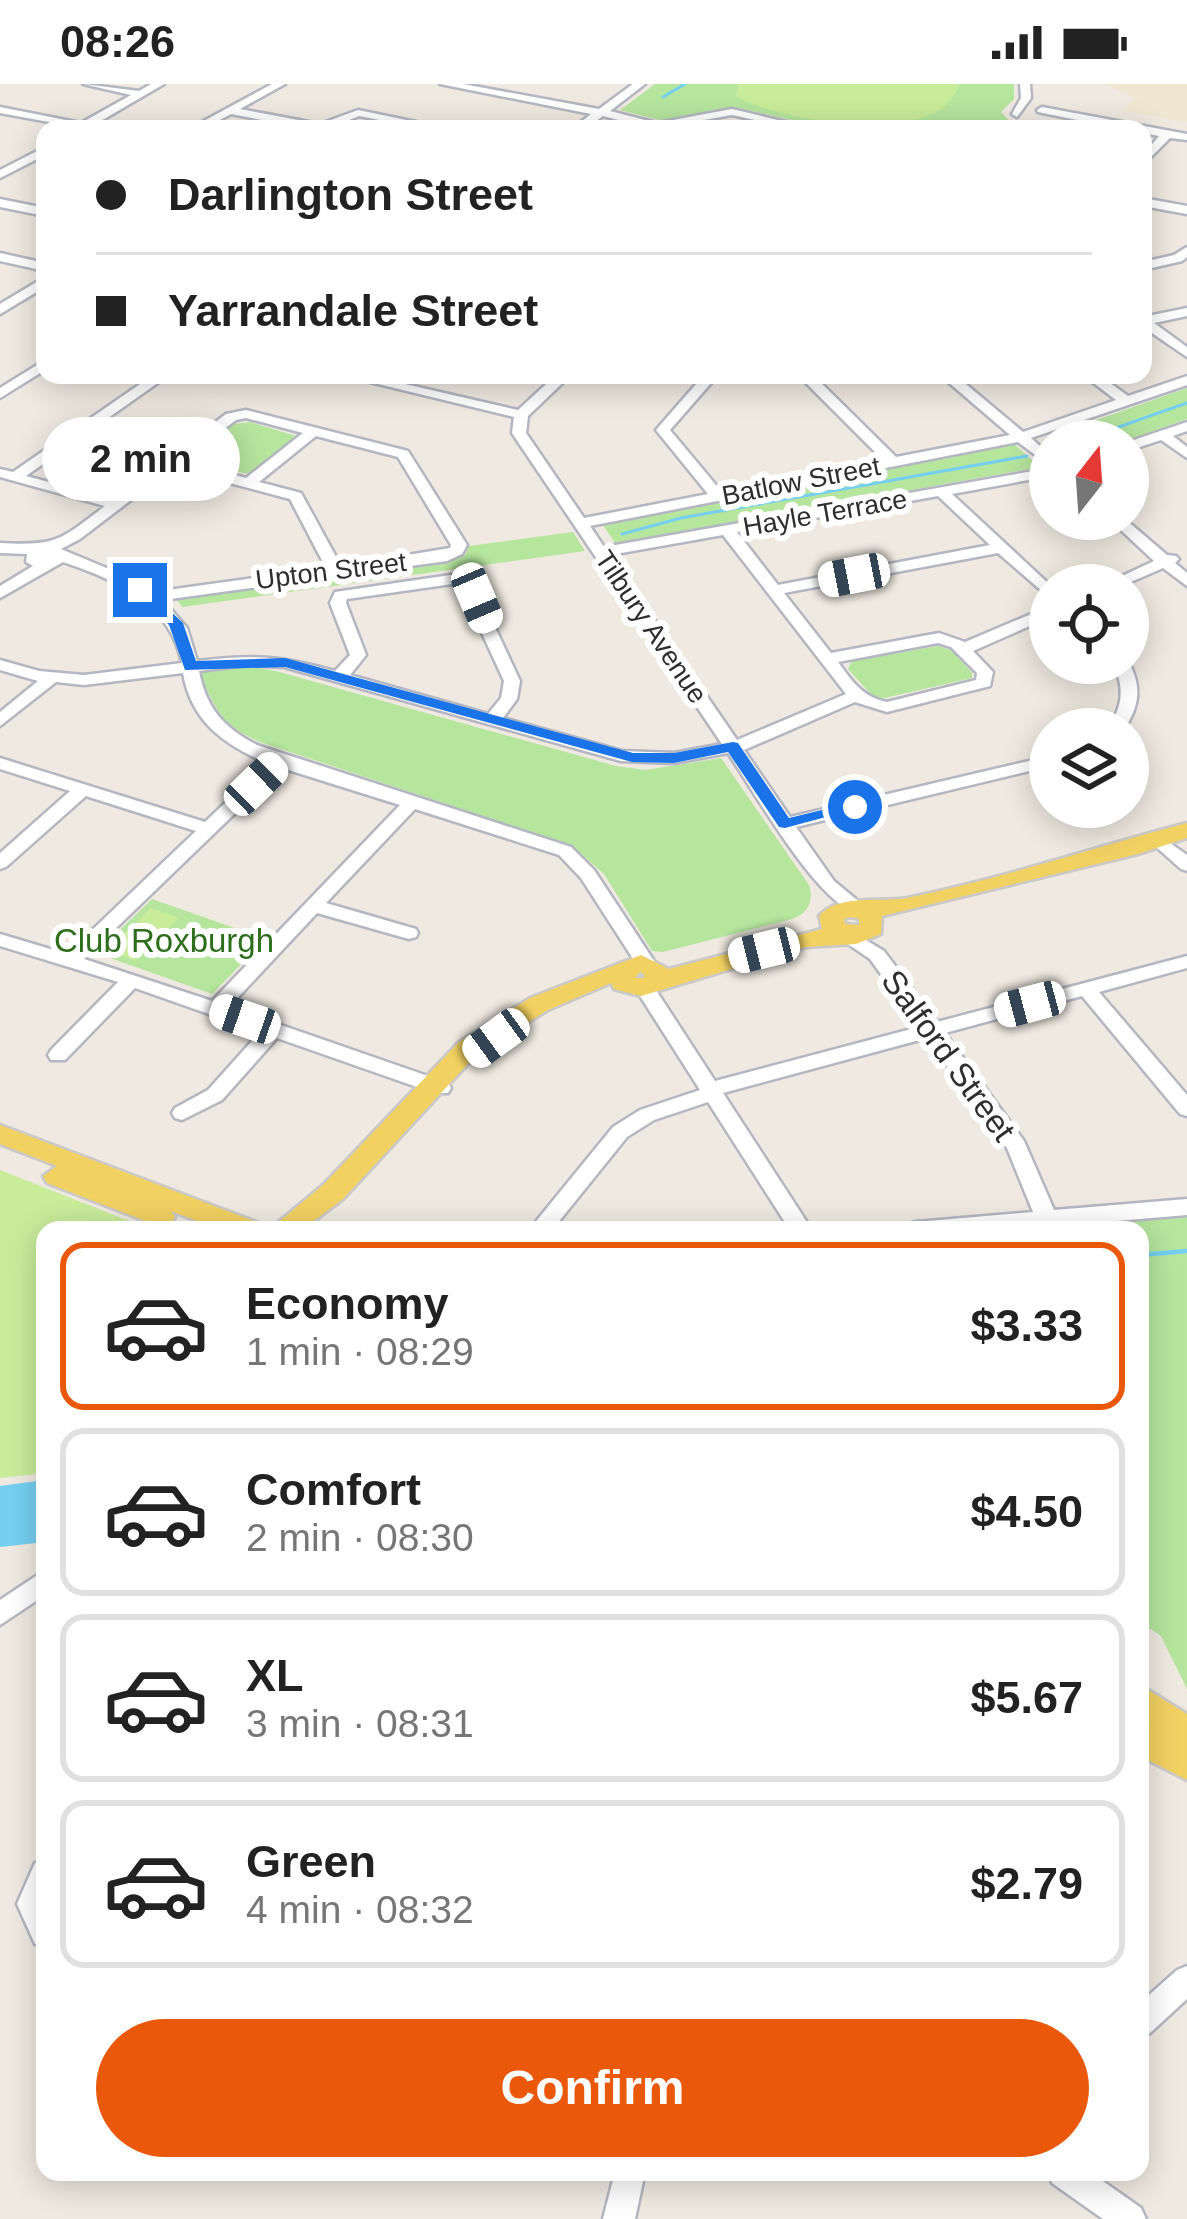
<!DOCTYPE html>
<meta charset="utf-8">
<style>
body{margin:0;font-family:Helvetica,sans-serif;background:#f6f6f6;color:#222;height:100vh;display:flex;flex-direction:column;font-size:45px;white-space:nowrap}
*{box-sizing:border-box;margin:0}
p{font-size:39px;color:#767676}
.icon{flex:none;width:66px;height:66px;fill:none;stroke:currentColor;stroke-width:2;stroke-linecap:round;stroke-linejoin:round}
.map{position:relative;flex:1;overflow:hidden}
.side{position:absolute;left:36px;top:1137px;width:1113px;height:960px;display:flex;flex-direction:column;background:#fff;border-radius:24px;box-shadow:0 6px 30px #0003}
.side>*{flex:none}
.banner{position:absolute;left:36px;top:36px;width:1116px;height:264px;border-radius:24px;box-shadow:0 6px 30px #0003;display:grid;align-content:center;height:264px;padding:0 60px;background:#fff}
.needle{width:78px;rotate:17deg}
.buttons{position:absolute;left:1029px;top:336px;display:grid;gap:24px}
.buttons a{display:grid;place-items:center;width:120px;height:120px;border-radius:50%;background:#fff;box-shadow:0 6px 30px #0003;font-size:60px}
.end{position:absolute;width:54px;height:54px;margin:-27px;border:15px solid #1a73e8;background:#fff;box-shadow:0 0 0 6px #fff}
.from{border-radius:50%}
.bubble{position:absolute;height:84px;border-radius:42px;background:#fff;box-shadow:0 6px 30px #0003;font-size:39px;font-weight:700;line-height:84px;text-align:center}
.car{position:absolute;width:36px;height:72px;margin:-36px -18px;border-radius:15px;box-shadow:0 0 9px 3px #0007;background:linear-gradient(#fff 24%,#345 0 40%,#fff 0 76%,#345 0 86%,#fff 0)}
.banner b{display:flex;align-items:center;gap:42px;height:114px;font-size:45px}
.banner b+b{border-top:3px solid #e0e0e0}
.banner i{width:30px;height:30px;background:#222}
ul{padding:21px 0 0;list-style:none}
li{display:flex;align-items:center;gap:36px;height:168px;margin:0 24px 18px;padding:0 36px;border:6px solid #e0e0e0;border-radius:24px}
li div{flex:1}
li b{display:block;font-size:45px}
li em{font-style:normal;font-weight:700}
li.active{border-color:#ea580c}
li>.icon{width:108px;height:108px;stroke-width:1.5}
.cta{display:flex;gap:24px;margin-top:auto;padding:24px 60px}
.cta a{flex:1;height:138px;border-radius:72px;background:#ea580c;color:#fff;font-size:48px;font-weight:700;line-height:138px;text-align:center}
.status{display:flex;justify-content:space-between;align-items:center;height:84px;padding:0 60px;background:#fff;direction:ltr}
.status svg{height:33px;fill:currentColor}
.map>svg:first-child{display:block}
.education{fill:#f0e6d1}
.green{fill:#b6e59e}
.pitch{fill:#c9ec9a}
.water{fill:#75cff0}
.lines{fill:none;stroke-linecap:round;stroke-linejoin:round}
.stream-far1{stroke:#75cff0;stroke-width:3}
.stream{stroke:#75cff0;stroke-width:4.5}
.minor-casing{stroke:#b4b7c1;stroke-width:5}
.major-casing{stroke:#c9c9c9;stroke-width:5}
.minor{fill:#fff;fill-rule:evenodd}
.major{fill:#f2d163;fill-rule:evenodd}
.route{fill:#1a73e8}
.labels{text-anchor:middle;stroke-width:12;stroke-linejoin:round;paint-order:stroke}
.far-street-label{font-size:27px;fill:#2e2e2e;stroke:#fff}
.park-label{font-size:33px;fill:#2c6e1b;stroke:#fff}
.street-label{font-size:33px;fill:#2e2e2e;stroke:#fff}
</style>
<div class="status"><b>08:26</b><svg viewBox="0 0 49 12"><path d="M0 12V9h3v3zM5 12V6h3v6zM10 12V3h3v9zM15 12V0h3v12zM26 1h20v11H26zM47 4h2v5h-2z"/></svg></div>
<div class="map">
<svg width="1187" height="2135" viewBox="0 0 1187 2135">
<rect width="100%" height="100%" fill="#efe9e1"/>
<polygon class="education" points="1105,0 1187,0 1187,38 1125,27 1135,14"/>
<g class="green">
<polygon points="655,0 1014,0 1014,15 1001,28 1015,43 832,45 739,24 659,36 620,26"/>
<polygon points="1187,304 1187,335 1126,357 1046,354"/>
<polygon points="250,338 296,352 249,390 190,378 234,340"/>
<polygon points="1014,360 1040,383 615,459 603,441"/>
<polygon points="573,448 585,467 182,523 174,511 452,477 465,471 469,462"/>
<polygon points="938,562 951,566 972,588 972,594 876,616 848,585 852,577"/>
<path d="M 238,581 L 276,587 L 616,682 L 646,686 L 721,674 L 809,801 C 814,817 808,830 792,835 L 663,868 L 652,867 L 604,790 L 572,762 L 260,658 C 219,640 218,626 199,591 L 207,585 Z"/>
<polygon points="152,815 266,855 212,910 96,869"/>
<polygon points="1187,1133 1187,1605 1161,1552 1140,1538 1140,1146 1031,1146"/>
</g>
<g class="pitch">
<path d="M 738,0 L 960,0 C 956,8 951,17 944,23 C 906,54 775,37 736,12 Z"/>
<polygon points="151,824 179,834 136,877 107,867"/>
<polygon points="0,1086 152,1146 45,1146 45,1389 0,1394"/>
</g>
<polygon class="water" points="45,1396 45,1458 0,1463 0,1402"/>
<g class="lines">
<g class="stream-far1">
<polyline points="663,13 685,0"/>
<polyline points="1079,357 1187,319"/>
<polyline points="622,450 681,434 1027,372"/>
</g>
<polyline class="stream" points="1140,1171 1187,1167"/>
<defs>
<g id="minor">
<polygon points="83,0 139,7 151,0 164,0 87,45 0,29 0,23 81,39 131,11"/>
<polygon points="272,0 285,0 240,25 320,40 358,26 450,45 426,45 359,32 328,45 309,45 231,30 203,45 189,45"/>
<polygon points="440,0 463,0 599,25 633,0 645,0 610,27 657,39 732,25 816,45 795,45 732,31 653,45 603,32 585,45 572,45 591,30"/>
<polygon points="1020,0 1030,0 1031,14 1017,33 1012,30 1021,14"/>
<polygon points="1042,23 1187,50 1187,56 1170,54 1143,81 1143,71 1159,52 1143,49 1143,45 1121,45 1038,28 1037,26"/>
<polygon points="45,63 45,71 0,94 0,86"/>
<polygon points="1143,114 1187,122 1187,130 1143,122"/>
<polygon points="0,115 45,124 45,132 0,123"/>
<polygon points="1187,163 1187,173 1182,177 1143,186 1143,178 1174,171"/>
<polygon points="0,169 45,179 45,187 0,177"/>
<polygon points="45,193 45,203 0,230 0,220"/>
<polygon points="1187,224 1187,232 1154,239 1187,263 1187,273 1143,243 1143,233"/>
<polygon points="45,276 45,286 0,314 0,304"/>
<path d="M 153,291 L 169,291 L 26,392 L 114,415 L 226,330 L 246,326 L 408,367 L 467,461 L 462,470 L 447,477 L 163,516 L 187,544 L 197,577 C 253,570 281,572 335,587 L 350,571 L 330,519 L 335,508 L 464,489 L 472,494 L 520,597 L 517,615 L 503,634 L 622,667 L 674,669 L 722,660 L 512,349 L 514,333 L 341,291 L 366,291 L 518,326 L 556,291 L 571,291 L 528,332 L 526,349 L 584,434 L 708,410 L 656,346 L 704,291 L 718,291 L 670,346 L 721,407 L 883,376 L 798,291 L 813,291 L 896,373 L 1010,351 L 940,291 L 955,291 L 1023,348 L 1116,316 L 1083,291 L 1099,291 L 1128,312 L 1187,292 L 1187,301 L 1031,354 L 1050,371 L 1050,382 L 1018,358 L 590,442 L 604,463 L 1050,384 L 1050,392 L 952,410 L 1050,501 L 1050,514 L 998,469 L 784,509 L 831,569 L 939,549 L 965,558 L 1050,522 L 1050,533 L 973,567 L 993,588 L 990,602 L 887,628 L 855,618 L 744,666 L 790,733 L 1050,672 L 1050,682 L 796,743 L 834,797 L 863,821 L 865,825 L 863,829 C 824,833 751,702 728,669 L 674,679 L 621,677 L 284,583 L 247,581 L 199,587 C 206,624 224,644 257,661 L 571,763 L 594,786 L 656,880 L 653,884 L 639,884 L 581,794 L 559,771 L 415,725 L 326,819 L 416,845 L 418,849 L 416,853 L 409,855 L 317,829 L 229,923 L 448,999 L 451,1004 L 448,1009 L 434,1009 L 277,954 L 222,1016 L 182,1036 L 175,1034 L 172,1029 L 175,1024 L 208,1006 L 260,948 L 135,904 L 65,976 L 51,976 L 48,971 L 51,966 L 118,898 L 0,862 L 0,850 L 67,870 L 196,747 L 86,712 L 6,783 L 0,785 L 0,769 L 70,707 L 0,685 L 0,674 L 205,738 L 267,679 C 224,661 191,637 183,589 L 84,601 L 56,598 L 0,642 L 0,628 L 38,597 L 0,586 L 0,576 L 39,587 L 84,591 L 182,579 C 170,519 116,496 63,478 L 0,514 L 0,502 L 33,482 L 26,478 L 27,470 L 0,469 L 0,459 C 58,462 60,456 105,422 L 0,393 L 0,385 L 13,388 ZM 246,334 L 303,349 L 246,394 L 182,377 L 236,336 ZM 316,352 L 398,373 L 451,461 L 450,464 L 341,482 L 301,409 L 259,398 ZM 173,384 L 290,415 L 326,484 L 153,508 L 128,493 L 61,465 L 80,455 ZM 938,412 L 990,461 L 778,501 L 737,448 ZM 723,451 L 846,610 L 737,656 L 610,471 ZM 459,499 L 504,597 L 501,614 L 488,630 L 350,591 L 366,571 L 346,519 L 347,515 ZM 938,559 L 951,563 L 977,589 L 976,596 L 887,618 C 863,614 851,596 838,578 ZM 282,684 L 400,721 L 212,917 L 84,875 Z"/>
<polygon points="1187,338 1187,347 1173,352 1187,363 1187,374 1161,356 1128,367 1128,358"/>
<polygon points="1109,435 1125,435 1167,471 1176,472 1179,475 1175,479 1187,489 1187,502 1163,484 1124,501 1103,501 1154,477"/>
<path d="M 1128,577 C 1142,602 1140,622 1124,645 L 1107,645 C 1123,623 1125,604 1113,579 Z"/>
<polygon points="1160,752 1187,771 1187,787 1181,785 1154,761 1151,757"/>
<polygon points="849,846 884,867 937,938 1187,872 1187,884 1099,908 1187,1011 1187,1032 1180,1030 1082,912 945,949 1024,1057 1054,1126 1187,1115 1187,1131 1057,1142 1048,1146 905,1146 908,1140 916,1138 1033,1128 1007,1064 927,954 723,1009 812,1146 790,1146 708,1018 654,1036 627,1053 552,1146 529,1146 613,1043 640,1026 700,1006 635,904 638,900 652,900 715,997 919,943 870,875 842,856 840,852"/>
<polygon points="45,1486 45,1511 0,1541 0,1516"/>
<polygon points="45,1775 45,1864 35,1860 17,1820 35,1779"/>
<polygon points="1187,1882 1187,1915 1150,1949 1140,1954 1140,1919 1177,1886"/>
<polygon points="615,2088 645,2088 635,2135 603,2135"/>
<polygon points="1048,2088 1090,2088 1141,2124 1146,2135 1103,2135 1052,2099"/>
</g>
<g id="major">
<path d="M 1187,739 L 1187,754 L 1138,770 L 882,832 L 881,850 L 856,860 L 805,863 L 641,912 L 614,905 L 611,899 L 548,926 L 477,970 L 343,1115 L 302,1146 L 269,1146 L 323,1101 L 459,958 L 530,914 L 641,871 L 669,885 L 822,845 L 819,832 C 840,809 878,819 907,814 C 1002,795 1094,763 1187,739 ZM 850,833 L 859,835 L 859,841 L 845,840 L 844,835 ZM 640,888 L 644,890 L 644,894 L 635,894 Z"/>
<polygon points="0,1041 259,1139 263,1146 220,1146 171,1127 175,1133 171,1140 161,1143 47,1099 43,1092 57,1082 0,1060"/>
<polygon points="1140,1601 1187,1630 1187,1696 1140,1672 1140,1639 1151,1643 1140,1635"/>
</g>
</defs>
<use href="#minor" class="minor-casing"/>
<use href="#major" class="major-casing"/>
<use href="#minor" class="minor"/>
<use href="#major" class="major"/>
</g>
<polygon class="route" points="135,503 145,503 183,539 196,577 285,574 633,669 674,669 733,658 738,659 789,734 855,718 863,723 785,744 779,743 728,668 674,679 632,678 285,583 185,586 169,541 135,509"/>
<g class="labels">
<g class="far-street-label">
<text transform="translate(801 397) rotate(-11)" y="9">Batlow Street</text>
<text transform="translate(825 429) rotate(-10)" y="9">Hayle Terrace</text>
<text transform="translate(331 487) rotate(-7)" y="9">Upton Street</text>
<text transform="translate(651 543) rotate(56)" y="9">Tilbury Avenue</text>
</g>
<g class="park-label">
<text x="164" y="868">Club Roxburgh</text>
</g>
<g class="street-label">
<text transform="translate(949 971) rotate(54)" y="12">Salford Street</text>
</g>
</g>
</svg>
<div class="buttons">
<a><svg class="needle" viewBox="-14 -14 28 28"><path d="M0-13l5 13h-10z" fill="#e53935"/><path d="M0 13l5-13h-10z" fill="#767676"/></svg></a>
<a><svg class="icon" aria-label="locate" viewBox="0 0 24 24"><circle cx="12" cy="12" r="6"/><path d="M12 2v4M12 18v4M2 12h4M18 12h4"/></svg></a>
<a><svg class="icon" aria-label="layers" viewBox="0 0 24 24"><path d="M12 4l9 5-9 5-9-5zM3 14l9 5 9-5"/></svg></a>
</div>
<i class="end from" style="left:855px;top:723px"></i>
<i class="end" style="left:140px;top:506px"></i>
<div class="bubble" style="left:42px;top:333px;width:198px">2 min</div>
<i class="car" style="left:854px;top:491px;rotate:259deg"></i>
<i class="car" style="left:477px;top:514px;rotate:157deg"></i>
<i class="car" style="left:256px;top:700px;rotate:46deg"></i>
<i class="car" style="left:764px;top:866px;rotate:256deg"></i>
<i class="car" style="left:1030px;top:920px;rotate:255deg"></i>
<i class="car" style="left:245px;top:935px;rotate:289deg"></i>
<i class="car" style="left:496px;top:954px;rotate:234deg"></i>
<div class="banner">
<b><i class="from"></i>Darlington Street</b>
<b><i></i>Yarrandale Street</b>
</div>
<section class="side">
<ul>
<li class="active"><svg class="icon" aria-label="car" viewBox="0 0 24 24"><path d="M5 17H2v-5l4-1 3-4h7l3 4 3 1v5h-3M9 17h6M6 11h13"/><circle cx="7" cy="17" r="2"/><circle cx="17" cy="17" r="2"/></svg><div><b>Economy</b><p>1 min · 08:29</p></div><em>$3.33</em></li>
<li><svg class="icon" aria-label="car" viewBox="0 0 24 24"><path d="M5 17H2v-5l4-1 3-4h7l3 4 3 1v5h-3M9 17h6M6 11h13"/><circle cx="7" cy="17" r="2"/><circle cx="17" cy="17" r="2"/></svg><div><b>Comfort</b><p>2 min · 08:30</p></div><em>$4.50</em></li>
<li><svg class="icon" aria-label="car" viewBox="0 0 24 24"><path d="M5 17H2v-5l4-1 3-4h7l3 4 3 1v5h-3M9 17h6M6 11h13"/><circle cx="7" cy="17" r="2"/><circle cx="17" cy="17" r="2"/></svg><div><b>XL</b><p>3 min · 08:31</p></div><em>$5.67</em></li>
<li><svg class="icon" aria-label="car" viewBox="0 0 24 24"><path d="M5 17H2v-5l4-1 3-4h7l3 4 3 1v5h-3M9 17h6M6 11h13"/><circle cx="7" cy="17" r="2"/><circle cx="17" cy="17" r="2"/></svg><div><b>Green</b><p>4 min · 08:32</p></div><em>$2.79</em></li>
</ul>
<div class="cta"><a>Confirm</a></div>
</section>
</div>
